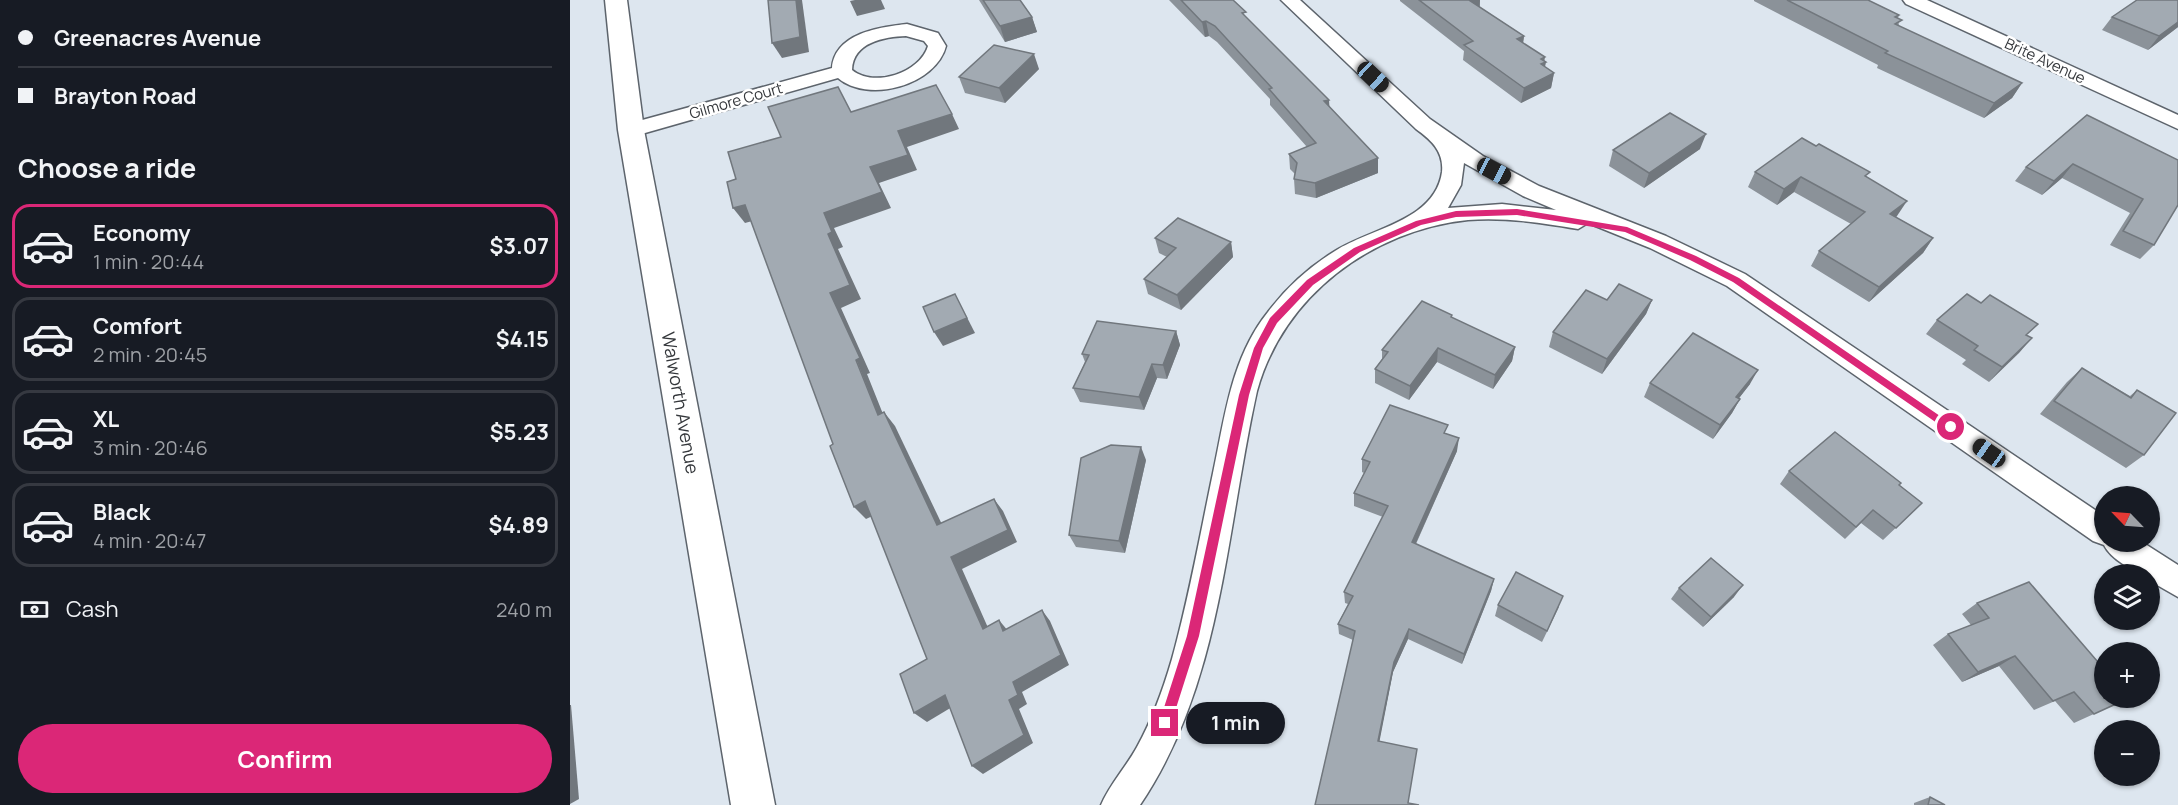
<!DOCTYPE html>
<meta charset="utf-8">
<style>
body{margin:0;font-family:Manrope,sans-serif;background:#20242c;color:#f1f3f6;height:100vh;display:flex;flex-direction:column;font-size:22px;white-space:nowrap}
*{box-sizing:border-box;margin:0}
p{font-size:20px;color:#9ea1a6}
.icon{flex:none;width:33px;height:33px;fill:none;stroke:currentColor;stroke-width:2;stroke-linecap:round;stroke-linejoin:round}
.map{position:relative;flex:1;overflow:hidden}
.panel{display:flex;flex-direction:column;background:#171b24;width:570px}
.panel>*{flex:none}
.guide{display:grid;align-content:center;height:132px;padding:0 18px;background:#171b24}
.needle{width:39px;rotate:295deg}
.tools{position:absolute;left:1524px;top:486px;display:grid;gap:12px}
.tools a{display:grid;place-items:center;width:66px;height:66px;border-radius:50%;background:#171b24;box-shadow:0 2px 4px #0004;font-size:30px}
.end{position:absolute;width:27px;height:27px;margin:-14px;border:8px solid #db2777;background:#fff;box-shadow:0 0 0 3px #fff}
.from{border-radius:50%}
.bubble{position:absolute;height:42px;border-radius:21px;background:#171b24;box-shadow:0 2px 4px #0004;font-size:20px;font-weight:700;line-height:42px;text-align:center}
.car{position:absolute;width:18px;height:36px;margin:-18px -9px;border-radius:8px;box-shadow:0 0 4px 2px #0007;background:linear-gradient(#222 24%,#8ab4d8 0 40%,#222 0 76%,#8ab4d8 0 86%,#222 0)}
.guide b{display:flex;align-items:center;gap:21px;height:57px;font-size:22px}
.guide b+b{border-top:2px solid #363941}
.guide i{width:15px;height:15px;background:#f1f3f6}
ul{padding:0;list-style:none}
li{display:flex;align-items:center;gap:18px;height:84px;margin:0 12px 9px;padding:0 6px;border:3px solid #363941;border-radius:18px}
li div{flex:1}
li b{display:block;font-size:22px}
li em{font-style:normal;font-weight:700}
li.selected{border-color:#db2777}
li>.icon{width:54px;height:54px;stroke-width:1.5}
h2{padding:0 18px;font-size:27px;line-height:72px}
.pay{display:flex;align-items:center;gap:15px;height:66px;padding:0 18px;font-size:22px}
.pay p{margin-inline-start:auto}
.primary-button{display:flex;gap:12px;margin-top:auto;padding:12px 18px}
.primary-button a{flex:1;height:69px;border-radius:36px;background:#db2777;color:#fff;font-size:24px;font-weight:700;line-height:69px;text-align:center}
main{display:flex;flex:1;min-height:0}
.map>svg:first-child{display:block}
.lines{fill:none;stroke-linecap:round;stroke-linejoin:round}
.minor-casing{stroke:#5d646c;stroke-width:3}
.tertiary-casing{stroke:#5d646c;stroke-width:3}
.minor{fill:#fff;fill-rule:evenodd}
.tertiary{fill:#fff;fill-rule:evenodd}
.wall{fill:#8b9299}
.shaded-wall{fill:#71777d}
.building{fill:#a2aab2;stroke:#71777d;stroke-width:1.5}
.route{fill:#db2777}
.labels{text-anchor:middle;stroke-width:5;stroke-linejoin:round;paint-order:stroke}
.far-street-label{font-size:15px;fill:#34373b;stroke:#fff}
.street-label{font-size:18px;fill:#34373b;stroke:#fff}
</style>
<main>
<section class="panel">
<div class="guide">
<b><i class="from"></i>Greenacres Avenue</b>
<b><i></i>Brayton Road</b>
</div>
<h2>Choose a ride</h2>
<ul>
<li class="selected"><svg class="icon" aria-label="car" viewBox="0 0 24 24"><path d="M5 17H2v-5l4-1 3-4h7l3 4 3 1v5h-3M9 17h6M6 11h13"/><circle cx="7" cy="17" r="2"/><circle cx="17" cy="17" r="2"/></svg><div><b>Economy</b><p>1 min · 20:44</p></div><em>$3.07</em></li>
<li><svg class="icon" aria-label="car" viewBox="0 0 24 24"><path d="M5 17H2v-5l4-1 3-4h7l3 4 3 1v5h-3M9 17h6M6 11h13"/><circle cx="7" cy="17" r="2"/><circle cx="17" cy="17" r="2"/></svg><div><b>Comfort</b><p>2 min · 20:45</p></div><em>$4.15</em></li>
<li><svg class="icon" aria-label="car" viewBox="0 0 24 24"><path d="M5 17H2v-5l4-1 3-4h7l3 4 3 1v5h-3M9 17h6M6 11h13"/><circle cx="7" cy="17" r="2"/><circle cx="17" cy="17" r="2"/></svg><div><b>XL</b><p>3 min · 20:46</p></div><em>$5.23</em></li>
<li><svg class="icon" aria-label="car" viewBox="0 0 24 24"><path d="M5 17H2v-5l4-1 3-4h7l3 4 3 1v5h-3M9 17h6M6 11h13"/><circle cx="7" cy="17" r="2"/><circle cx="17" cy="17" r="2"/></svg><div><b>Black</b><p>4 min · 20:47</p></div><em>$4.89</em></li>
</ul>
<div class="pay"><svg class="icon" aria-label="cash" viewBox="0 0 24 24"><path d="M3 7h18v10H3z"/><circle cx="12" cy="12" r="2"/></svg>Cash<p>240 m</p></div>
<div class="primary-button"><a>Confirm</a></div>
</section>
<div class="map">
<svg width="1608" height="805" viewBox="0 0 1608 805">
<rect width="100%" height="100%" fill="#dde6ef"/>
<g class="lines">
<defs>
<g id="minor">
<path d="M 711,0 L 730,0 L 860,119 L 913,156 L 969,186 L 1096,236 L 1175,274 L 1534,516 L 1534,542 L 1572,542 L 1608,565 L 1608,597 L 1580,581 L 1580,574 C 1565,574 1541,559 1534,545 L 1523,541 L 1157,286 L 1080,248 L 1018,223 L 1008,229 C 972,223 935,217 898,220 C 802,230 713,296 687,391 C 656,530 652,684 570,805 L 531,805 C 540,784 556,767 567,747 C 582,720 593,690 602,659 C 619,598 630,535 643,473 C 655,417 661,358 698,312 C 716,288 739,267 765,251 C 801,228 865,221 872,172 C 874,151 861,140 846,129 ZM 894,163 L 953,196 L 986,210 L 932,204 L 878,208 L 891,185 Z"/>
<polygon points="1333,0 1357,0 1608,115 1608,129 1336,4"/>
<path d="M 337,24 L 368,33 L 376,46 C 366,85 299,104 268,78 L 61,137 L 54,135 L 51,130 L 54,125 L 262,68 C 265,33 310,27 337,24 ZM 336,36 L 354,41 L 358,46 C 350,73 304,88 282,70 C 283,42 314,37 336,36 Z"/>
</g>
<polygon id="tertiary" points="35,0 57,0 74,130 205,805 161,805 48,130"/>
</defs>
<use href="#minor" class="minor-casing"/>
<use href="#tertiary" class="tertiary-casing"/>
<use href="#minor" class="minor"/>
<use href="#tertiary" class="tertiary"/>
</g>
<g class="wall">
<polygon points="409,0 450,0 462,17 467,32 435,42"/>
<polygon points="599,0 663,0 676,17 759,100 759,107 808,158 808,173 746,198 725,194 724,179 725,174 720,169 719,154 737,147 700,105 700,99 647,42 639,36 635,37"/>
<polygon points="830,0 910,0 910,7 954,36 953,43 974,61 975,67 984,73 981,88 951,103 893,60 894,51 830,1"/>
<polygon points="1184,0 1298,0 1329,15 1328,18 1329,26 1452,83 1442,98 1414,118 1307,68 1308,65 1184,1"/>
<polygon points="1608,0 1608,27 1578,50 1532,30 1542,17"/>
<polygon points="469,69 435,103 395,93 389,77"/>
<polygon points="1517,115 1608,160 1584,245 1570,259 1540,245 1560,213 1492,178 1472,195 1445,181 1456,167"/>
<polygon points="1130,149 1074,188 1039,166 1043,150"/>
<polygon points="1185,172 1297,178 1327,216 1326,217 1363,238 1353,253 1299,302 1241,266 1249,251 1281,224 1224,192 1207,205 1178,187"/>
<polygon points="585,238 661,242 663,257 611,310 578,294 574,279 597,257 589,253"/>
<polygon points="1037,300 1082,300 1076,314 1032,374 979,347 983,332"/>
<polygon points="882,318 945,347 942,361 923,389 867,362 839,400 805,383 805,369 812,359 812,350"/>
<polygon points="1367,320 1457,335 1462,338 1419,382 1392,364 1396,360 1356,334"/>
<polygon points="606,331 610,345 597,379 587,378 574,410 510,402 503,388 515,362 512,354"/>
<polygon points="1512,368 1560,396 1567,390 1574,455 1556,468 1470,414 1497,382"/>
<polygon points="1080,383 1180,384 1169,398 1170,399 1162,413 1143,439 1074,397"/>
<polygon points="877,434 887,451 846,544 924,579 921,591 892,664 838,639 823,672 809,741 745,805 783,640 769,634 768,624 778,604 775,603 774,592 813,517 784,506 784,493 794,473 792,472 792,459"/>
<polygon points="576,460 555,553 506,547 499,535"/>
<polygon points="1219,471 1329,485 1352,503 1313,540 1291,523 1275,539 1210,484"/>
<polygon points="1109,588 1164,597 1133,627 1101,599"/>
<polygon points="1407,603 1559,698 1504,723 1485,701 1464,710 1429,666 1392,682 1363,645 1378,634 1401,625 1392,614"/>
<polygon points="928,605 989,607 972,642 925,616"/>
<polygon points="1360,797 1375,805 1344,805 1344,803"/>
</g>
<g class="shaded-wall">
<polygon points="226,0 232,0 239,52 212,58 202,43"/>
<polygon points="285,0 311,0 315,9 287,16 280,1"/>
<polygon points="898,0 910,0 909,10"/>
<polygon points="462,17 467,32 435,42 430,26"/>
<polygon points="636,21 639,36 635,37 632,22"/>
<polygon points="1608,22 1608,27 1578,50 1589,36"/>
<polygon points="954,36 952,51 947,39"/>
<polygon points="464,54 469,69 435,103 429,88"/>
<polygon points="975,57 974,63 976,62 973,77 968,80 971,59"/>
<polygon points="984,73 981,88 951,103 954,88"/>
<polygon points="1452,83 1442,98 1414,118 1424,103"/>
<polygon points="759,100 760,115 754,101"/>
<polygon points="382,114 389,129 337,147 347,170 309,183 321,208 264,228 273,247 268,249 291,299 271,308 300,373 297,374 319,429 308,415 260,293 258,234 254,213 328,131"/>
<polygon points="1136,134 1130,149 1074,188 1079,173"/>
<polygon points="808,158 808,173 746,198 745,183"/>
<polygon points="1503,164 1492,178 1472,195 1484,181"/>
<polygon points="1231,177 1224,192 1207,205 1214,189"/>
<polygon points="1337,201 1327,216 1311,229 1320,214"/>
<polygon points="175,205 186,220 175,223 163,208"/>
<polygon points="1363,238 1353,253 1299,302 1309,287"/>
<polygon points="661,242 663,257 611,310 607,295"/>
<polygon points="385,294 405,333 373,346 364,332"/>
<polygon points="1082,300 1076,314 1032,374 1037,359"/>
<polygon points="606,331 610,345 597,379 593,365"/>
<polygon points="1462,338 1449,353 1419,382 1432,367"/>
<polygon points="945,347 942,361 923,389 925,375"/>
<polygon points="868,348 867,362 839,400 840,386"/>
<polygon points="582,364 587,378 574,410 569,397"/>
<polygon points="1188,370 1180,384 1159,411 1166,397"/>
<polygon points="1170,399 1162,413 1143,439 1150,425"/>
<polygon points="314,412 325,426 378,537 367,525"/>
<polygon points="889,438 887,451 841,554 842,542"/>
<polygon points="571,447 576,460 555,553 549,541"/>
<polygon points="424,499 433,511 447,542 392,569 423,639 413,629 381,557"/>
<polygon points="295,501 307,514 296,519 284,507"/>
<polygon points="924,579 921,591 892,664 894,654"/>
<polygon points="1173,585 1164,597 1133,627 1141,617"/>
<polygon points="472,610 480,621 499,665 452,692 457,704 449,709 463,743 413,774 402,766 439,700 443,682"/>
<polygon points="429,620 438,631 433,631"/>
<polygon points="839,629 838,639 823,672 808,749 808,741 824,662"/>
<polygon points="1445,656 1429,666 1392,682 1408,672"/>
<polygon points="375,695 387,704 357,722 344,713"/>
<polygon points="0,705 1,705 9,799 0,804"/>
</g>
<g class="building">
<polygon points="198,0 226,0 230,37 202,43"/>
<polygon points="413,0 450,0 462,17 430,26"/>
<polygon points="611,0 663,0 676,12 672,13 759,100 754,101 808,158 745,183 724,179 727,163 719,154 746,143 699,89 702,88 645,26 636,21 632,22"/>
<polygon points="849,0 899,0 954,36 947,39 975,57 971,59 976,62 971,64 984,73 954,88 894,45 903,41"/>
<polygon points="1217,0 1298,0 1329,15 1325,17 1332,20 1325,24 1452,83 1424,103 1315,53 1318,51"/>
<polygon points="1567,0 1608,0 1608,22 1589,36 1542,17"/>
<polygon points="424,45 464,54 429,88 389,77"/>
<polygon points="366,85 382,114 328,131 338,155 300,167 312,192 254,213 262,232 258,234 280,285 260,293 290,358 286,360 308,415 314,412 367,525 424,499 438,530 381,557 413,629 429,620 433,631 472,610 491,655 443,682 448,695 439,700 454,735 402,766 375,695 344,713 330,674 357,659 295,501 284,507 260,446 263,444 175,205 163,208 157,182 166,179 158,152 211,137 198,107 268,87 281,112"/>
<polygon points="1100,113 1136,134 1079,173 1043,150"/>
<polygon points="1517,115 1608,160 1608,205 1584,245 1553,231 1573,199 1503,164 1484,181 1456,167"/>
<polygon points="1232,138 1246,146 1249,144 1300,172 1295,176 1337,201 1320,214 1363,238 1309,287 1249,251 1295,212 1231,177 1214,189 1185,172"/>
<polygon points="608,218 661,242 607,295 574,279 606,248 585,238"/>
<polygon points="1049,284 1082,300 1037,359 983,332 1016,290 1037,300"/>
<polygon points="385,294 397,318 364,332 353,307"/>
<polygon points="1397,294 1411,303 1420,295 1468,324 1456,335 1462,338 1432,367 1404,350 1408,346 1367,320"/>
<polygon points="852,301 882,315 881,317 945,347 925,375 868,348 840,386 805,369 818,352 812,350"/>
<polygon points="527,321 606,331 593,365 582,364 569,397 503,388 519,355 512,354"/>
<polygon points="1123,333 1188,370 1166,397 1170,399 1150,425 1080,383"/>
<polygon points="1512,368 1561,398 1567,390 1606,413 1574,455 1484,401"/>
<polygon points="820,405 878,425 874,433 889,438 842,542 924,579 894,654 839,629 824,662 808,741 847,749 838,803 849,805 745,805 785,631 768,624 783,596 774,592 818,506 784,493 800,462 792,459"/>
<polygon points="1265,432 1331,483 1329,485 1352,503 1326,528 1303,510 1286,527 1219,471"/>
<polygon points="541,445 571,447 549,541 499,535 511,458"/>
<polygon points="1141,558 1173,585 1141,617 1109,588"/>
<polygon points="946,572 993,596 977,631 928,605"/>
<polygon points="1459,582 1534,669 1534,698 1559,698 1524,714 1504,692 1483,701 1445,656 1408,672 1378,634 1419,618 1407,603"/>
<polygon points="1360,797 1375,805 1358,805"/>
</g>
<polygon class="route" points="947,209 1057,227 1126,256 1169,278 1386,427 1384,430 1377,430 1163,282 1120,260 1055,232 947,215 886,217 851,225 790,252 743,285 707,323 693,348 679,395 629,636 600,727 591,727 589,723 617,636 669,395 684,348 700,318 737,280 784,248 846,221 886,211"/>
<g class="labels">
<g class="far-street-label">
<text transform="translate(1475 61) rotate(25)" y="5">Brite Avenue</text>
<text transform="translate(166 101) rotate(-16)" y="5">Gilmore Court</text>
</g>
<g class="street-label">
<text transform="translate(110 403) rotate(80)" y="6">Walworth Avenue</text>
</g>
</g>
</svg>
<div class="tools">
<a><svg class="needle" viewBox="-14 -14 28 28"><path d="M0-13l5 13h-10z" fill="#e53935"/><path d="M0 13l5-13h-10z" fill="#9ea1a6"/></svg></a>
<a><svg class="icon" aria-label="layers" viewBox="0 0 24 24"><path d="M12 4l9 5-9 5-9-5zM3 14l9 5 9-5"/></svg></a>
<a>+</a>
<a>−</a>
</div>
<i class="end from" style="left:1381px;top:427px"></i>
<i class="end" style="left:595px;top:723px"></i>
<div class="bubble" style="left:616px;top:702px;width:99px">1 min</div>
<i class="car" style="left:803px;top:77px;rotate:133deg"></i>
<i class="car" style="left:924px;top:171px;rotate:118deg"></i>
<i class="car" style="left:1419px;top:453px;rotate:305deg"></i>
</div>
</main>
